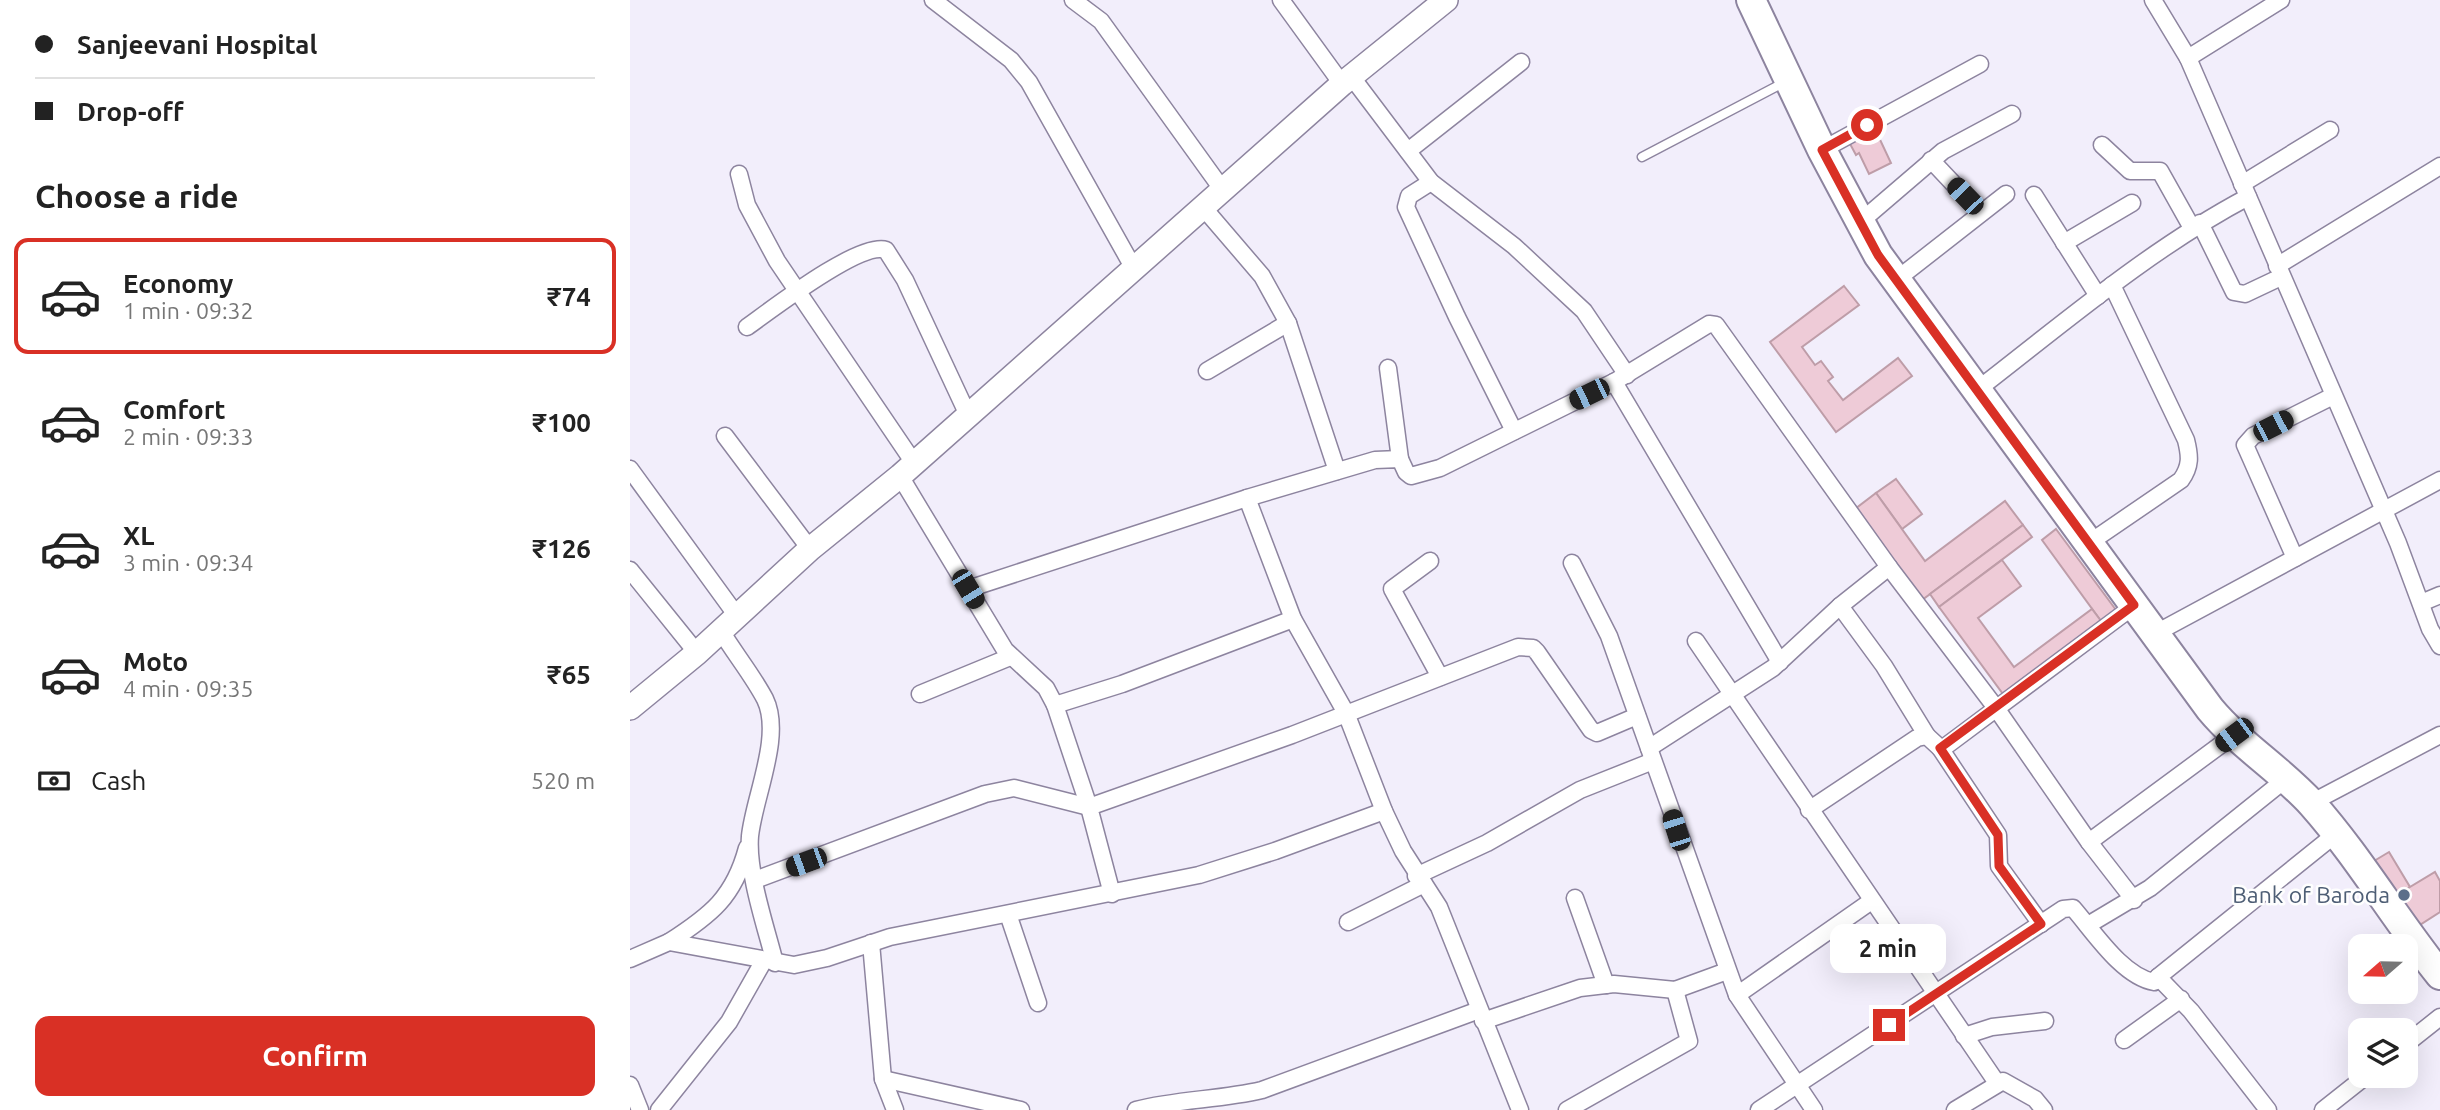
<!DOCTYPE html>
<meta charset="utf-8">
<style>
body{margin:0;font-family:Ubuntu,sans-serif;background:#f6f6f6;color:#222;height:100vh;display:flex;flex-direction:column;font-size:26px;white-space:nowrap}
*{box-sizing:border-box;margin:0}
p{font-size:23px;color:#767676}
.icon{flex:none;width:38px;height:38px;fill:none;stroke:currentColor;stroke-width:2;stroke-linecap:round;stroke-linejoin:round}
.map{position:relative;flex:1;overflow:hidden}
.panel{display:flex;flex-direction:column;background:#fff;width:630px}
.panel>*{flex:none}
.guide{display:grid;align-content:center;height:154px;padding:0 35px;background:#fff}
.needle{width:46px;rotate:250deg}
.tools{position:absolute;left:1718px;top:934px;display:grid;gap:14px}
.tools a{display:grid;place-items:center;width:70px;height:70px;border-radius:14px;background:#fff;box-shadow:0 7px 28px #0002;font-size:35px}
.end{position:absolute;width:32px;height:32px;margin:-16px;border:9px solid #d93025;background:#fff;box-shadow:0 0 0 4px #fff}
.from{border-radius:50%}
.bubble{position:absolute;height:49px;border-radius:14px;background:#fff;box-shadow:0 7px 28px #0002;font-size:23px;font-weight:700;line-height:49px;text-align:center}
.car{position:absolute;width:21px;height:42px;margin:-21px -10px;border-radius:9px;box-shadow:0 0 5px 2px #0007;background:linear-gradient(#222 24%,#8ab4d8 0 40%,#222 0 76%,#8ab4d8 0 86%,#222 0)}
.guide b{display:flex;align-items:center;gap:24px;height:66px;font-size:26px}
.guide b+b{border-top:2px solid #e0e0e0}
.guide i{width:18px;height:18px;background:#222}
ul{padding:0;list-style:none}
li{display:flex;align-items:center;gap:21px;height:116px;margin:0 14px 10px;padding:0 21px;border:4px solid transparent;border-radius:14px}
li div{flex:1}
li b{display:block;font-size:26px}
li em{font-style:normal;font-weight:700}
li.active{border-color:#d93025}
li>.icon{width:63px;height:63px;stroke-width:1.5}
h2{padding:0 35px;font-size:32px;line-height:84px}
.pay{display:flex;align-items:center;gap:18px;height:77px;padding:0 35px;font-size:26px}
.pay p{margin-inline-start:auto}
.primary-button{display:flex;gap:14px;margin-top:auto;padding:14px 35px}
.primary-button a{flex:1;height:80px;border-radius:14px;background:#d93025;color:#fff;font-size:28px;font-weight:700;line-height:80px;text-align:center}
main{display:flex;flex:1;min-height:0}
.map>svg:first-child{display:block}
.building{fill:#eecbd7;stroke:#be9da8;stroke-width:2}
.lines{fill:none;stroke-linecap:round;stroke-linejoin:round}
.lane-casing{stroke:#8d849f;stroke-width:11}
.street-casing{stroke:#8d849f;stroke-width:19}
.secondary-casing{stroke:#8d849f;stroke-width:26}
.highway-casing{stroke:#8d849f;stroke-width:32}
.lane{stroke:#fff;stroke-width:8}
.street{stroke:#fff;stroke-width:16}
.secondary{stroke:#fff;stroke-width:23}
.highway{stroke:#fff;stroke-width:28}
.route{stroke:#d93025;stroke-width:9}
.service-dot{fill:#5c6f8a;stroke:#fefefe;stroke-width:2.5}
.labels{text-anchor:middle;stroke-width:5;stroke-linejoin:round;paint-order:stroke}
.service-label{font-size:23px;fill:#4e5e75;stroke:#fefefe;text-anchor:end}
</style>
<main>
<section class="panel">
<div class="guide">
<b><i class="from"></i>Sanjeevani Hospital</b>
<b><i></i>Drop-off</b>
</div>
<h2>Choose a ride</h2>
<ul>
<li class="active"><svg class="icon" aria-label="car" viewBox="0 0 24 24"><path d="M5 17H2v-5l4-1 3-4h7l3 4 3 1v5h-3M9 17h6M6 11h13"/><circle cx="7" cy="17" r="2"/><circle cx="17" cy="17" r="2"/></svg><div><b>Economy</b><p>1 min · 09:32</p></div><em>₹74</em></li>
<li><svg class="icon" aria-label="car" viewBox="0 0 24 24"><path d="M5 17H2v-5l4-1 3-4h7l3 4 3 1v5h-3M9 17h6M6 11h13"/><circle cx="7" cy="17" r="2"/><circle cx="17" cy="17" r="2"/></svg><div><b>Comfort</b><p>2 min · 09:33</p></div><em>₹100</em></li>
<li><svg class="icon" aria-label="car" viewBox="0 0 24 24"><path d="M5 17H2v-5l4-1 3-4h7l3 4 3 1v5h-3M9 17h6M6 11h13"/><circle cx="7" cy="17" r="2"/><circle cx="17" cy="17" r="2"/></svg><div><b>XL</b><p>3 min · 09:34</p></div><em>₹126</em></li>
<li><svg class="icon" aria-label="car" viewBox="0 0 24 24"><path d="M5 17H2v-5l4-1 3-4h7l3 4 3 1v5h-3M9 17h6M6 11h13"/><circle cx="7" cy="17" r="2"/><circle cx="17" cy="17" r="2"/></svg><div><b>Moto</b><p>4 min · 09:35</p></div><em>₹65</em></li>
</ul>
<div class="pay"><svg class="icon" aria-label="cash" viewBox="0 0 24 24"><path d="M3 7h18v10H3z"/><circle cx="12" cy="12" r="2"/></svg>Cash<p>520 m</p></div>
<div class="primary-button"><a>Confirm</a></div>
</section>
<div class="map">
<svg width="1810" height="1110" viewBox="0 0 1810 1110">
<rect width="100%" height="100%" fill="#f2eefb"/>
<g class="building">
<polygon points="1245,129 1261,163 1239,174 1229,153 1226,155 1219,142"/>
<polygon points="1214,286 1229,305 1172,347 1185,365 1191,361 1203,377 1198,381 1213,400 1268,358 1282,376 1206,432 1140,342"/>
<polygon points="1266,479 1292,514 1272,529 1246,493"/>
<polygon points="1246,493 1295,561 1375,501 1393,525 1292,600 1225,509"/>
<polygon points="1393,525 1402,537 1309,607 1300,594"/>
<polygon points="1426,529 1486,610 1471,621 1412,540"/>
<polygon points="1372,560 1391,586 1348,618 1384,667 1462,609 1471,621 1373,694 1309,607"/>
<polygon points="1759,852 1780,887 1765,896 1744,861"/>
<polygon points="1805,872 1810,881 1810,912 1785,928 1765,896"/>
</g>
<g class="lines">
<defs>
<polyline id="lane" points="1012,157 1155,82"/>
<g id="street">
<polyline points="303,0 381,60 399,82 503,267"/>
<polyline points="443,0 471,21 592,189"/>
<polyline points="651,0 712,84"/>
<polyline points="1523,0 1558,58 1651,0"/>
<polyline points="1558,58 1768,543 1800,629 1810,646"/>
<polyline points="721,76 801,182 884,246 954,311 997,375"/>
<polyline points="1472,145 1500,171 1530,171 1562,228"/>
<polyline points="1192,150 1350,64"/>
<polyline points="778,151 891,62"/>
<polyline points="1301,160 1351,213"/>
<polyline points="109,174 117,205 147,261 284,463"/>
<polyline points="801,182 779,196 776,207 827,317 884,431"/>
<polyline points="1612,184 1700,130"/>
<polyline points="1404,195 1468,296"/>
<polyline points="572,206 632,276 658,323 707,471"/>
<polyline points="1229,223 1313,151 1382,114"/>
<polyline points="1570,223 1604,292 1615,294 1651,277"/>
<polyline points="1434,243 1502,203"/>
<polyline points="1647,266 1810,166"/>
<polyline points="1266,280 1376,194"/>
<path d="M 117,327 C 141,310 230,241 256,250 L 275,280 L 337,413"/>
<polyline points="758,368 770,459"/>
<polyline points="577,371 658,323"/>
<polyline points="984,382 1150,662"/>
<path d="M 1347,390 C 1435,322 1520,249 1618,197"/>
<polyline points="95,436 180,549"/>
<polyline points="0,469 107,616"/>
<polyline points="270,476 375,650 416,688 425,705 492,684 663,619"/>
<polyline points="617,498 663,619 716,713 754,811 773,851 809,907 890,1110"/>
<path d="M 1459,543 L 1551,480 C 1561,466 1560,456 1556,440 L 1482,285"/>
<polyline points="1665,558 1615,445 1623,436 1703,396"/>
<polyline points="800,561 762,589 810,677"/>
<polyline points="942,563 979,636 1107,995 1184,1110"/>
<polyline points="0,570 67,653"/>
<polyline points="338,589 617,498 745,460 770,459 776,472 781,476 810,468 984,382 1079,324 1086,325 1259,567 1366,708 1459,842 1604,735"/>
<polyline points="1791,603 1810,595"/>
<polyline points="1210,606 1254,666 1297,736"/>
<path d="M 91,631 C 105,654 123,676 135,699 C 153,736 124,797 120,836 C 117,873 136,927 145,963"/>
<polyline points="1526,633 1810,480"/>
<polyline points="1066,641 1367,1083"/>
<polyline points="290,694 380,657"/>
<polyline points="425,705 459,807"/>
<polyline points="1019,748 1143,668 1210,606 1259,567"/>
<polyline points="1310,748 1368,835 1369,866 1411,924"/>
<polyline points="1681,803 1810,735"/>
<polyline points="1179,810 1287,738 1297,736 1310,748 1316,746 1505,605"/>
<polyline points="1459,842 1504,900"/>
<polyline points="786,876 857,843 950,790 1023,761"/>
<polyline points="125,880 355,794 384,788 459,807"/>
<polyline points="482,894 459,807 662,735 888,647 903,648 907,652 961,730 967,733 1007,716"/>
<polyline points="945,898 976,985"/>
<polyline points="378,914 408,1003"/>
<polyline points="718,922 794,884"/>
<polyline points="1458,925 1520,888 1657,778"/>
<path d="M 39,942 C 81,915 104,897 117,848"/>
<polyline points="241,943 253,1079 265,1110"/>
<polyline points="0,959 39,942 164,965 197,958 260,937 569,875 645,851 754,811"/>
<polyline points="1107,995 1240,902"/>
<polyline points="853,1021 950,988 984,984 1045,990 1097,971"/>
<polyline points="1334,1036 1362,1027 1415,1021"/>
<polyline points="1494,1040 1551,999"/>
<polyline points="1776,1044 1810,1017"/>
<polyline points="253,1079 391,1110"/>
<polyline points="0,1085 10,1110"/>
<polyline points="29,1110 99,1022 133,962"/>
<path d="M 506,1110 C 548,1099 590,1100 632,1090 L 849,1010"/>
<polyline points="937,1110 1059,1041 1045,990"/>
<path d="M 1129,1110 L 1433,909 L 1443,908 C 1464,932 1492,976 1524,982 L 1528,977"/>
<polyline points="1325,1110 1373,1081 1405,1099 1414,1110"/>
<polyline points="1638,1110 1561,1011 1528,977 1707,833"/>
<polyline points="1693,1110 1736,1076"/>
</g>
<polyline id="secondary" points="0,708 67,653 180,549 270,476 712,84 816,0"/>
<path id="highway" d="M 1121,0 L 1192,150 L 1248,255 L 1580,709 C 1610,745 1650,769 1682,804 C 1729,857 1765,919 1810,975"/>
</defs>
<use href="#lane" class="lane-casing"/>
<use href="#street" class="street-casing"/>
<use href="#secondary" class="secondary-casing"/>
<use href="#highway" class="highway-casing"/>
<use href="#lane" class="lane"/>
<use href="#street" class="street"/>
<use href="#secondary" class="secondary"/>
<use href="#highway" class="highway"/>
</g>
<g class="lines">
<polyline class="route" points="1237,125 1192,150 1248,255 1504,605 1310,748 1368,835 1369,866 1411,924 1259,1025"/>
</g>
<circle class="service-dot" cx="1774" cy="895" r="7"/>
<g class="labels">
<g class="service-label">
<text x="1760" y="903">Bank of Baroda</text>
</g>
</g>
</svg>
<div class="tools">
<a><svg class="needle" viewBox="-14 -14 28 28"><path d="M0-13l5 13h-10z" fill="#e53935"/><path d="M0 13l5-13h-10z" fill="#767676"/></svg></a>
<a><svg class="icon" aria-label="layers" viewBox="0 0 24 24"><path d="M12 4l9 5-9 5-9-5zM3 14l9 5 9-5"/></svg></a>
</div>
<i class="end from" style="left:1237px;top:125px"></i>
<i class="end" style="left:1259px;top:1025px"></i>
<div class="bubble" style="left:1200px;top:924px;width:116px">2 min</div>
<i class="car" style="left:1335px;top:196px;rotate:316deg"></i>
<i class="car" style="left:959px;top:394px;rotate:244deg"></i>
<i class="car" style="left:1643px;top:426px;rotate:63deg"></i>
<i class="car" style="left:338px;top:589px;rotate:149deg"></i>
<i class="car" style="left:1604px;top:735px;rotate:233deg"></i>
<i class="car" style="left:1046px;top:830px;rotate:342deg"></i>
<i class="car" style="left:176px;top:862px;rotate:250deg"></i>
</div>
</main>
